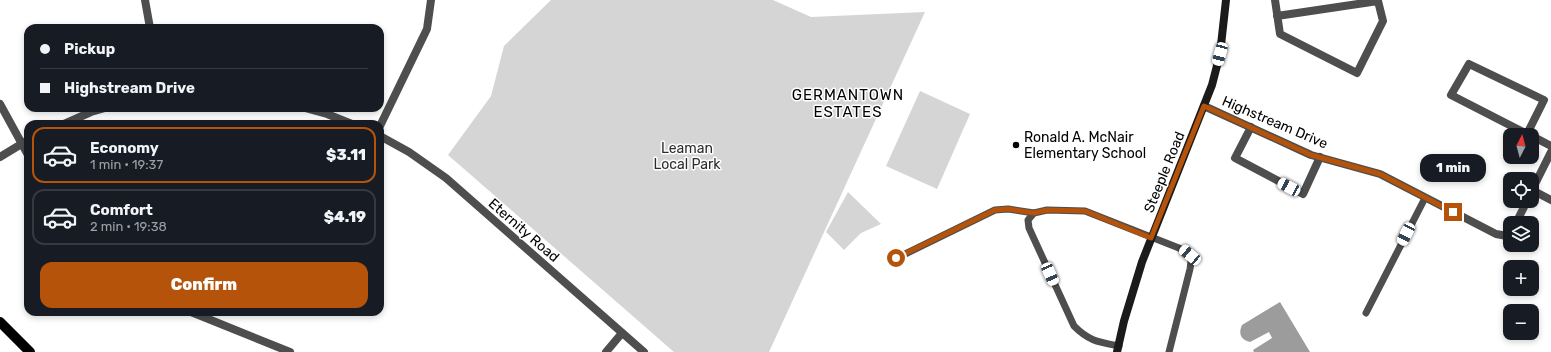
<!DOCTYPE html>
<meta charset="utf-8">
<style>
body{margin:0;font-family:Rubik,sans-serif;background:#20242c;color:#f1f3f6;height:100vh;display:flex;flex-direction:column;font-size:15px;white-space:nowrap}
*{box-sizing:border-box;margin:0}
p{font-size:13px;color:#9ea1a6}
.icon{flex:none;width:22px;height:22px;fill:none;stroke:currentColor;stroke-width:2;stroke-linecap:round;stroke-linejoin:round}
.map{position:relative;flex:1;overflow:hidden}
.sheet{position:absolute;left:24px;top:120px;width:360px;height:196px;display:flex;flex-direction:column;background:#171b24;border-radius:12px;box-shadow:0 2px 6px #0003}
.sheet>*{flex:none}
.banner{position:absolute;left:24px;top:24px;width:360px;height:88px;border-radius:12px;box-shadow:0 2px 6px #0003;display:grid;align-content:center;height:88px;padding:0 16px;background:#171b24}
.needle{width:26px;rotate:6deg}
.buttons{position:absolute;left:1503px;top:128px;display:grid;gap:8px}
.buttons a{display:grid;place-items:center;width:36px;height:36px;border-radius:8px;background:#171b24;box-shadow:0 2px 6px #0003;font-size:20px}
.end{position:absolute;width:18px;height:18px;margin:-9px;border:5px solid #b45309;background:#fff;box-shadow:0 0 0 2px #fff}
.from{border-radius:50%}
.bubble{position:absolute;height:28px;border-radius:12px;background:#171b24;box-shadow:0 2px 6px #0003;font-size:13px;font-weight:800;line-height:28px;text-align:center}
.car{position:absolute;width:12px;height:24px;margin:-12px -6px;border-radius:5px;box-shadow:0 0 3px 1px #0007;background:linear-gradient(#fff 24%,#345 0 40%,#fff 0 76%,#345 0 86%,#fff 0)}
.banner b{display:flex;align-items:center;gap:14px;height:38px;font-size:15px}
.banner b+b{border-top:1px solid #363941}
.banner i{width:10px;height:10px;background:#f1f3f6}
ul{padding:7px 0 0;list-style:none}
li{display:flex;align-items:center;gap:12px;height:56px;margin:0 8px 6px;padding:0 8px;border:2px solid #363941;border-radius:12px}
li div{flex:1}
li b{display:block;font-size:15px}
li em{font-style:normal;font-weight:800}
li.active{border-color:#b45309}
li>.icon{width:36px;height:36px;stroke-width:1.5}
.action{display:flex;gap:8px;margin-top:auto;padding:8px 16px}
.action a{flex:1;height:46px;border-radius:12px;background:#b45309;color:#fff;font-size:16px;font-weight:800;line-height:46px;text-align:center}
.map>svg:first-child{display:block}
.green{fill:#d5d5d5}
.water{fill:#9c9c9c}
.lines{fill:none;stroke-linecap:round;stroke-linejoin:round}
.lane{stroke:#4e4e4e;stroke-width:7}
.street{stroke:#4e4e4e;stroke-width:8}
.secondary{stroke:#1b1b1b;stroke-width:8}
.primary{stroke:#000;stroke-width:10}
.route{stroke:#b45309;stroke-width:5}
.poi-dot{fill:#000;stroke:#fff;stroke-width:1.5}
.labels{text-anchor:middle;stroke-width:3;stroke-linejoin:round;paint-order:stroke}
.street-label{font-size:14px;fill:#000;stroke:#fff}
.poi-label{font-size:14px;fill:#000;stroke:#fff;text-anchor:start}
.park-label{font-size:14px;fill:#2c2c2c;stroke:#fff}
.neighbourhood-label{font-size:15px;letter-spacing:1px;fill:#000;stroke:#fff}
</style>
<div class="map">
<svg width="1551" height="352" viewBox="0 0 1551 352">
<rect width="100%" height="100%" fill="#fff"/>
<g class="green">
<polygon points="551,0 773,0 811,17 925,12 769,352 674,352 448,155 491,96 504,46"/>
<polygon points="920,91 970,114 937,189 886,166"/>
<polygon points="848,192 881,224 861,233 844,250 826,232"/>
</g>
<path class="water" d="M 1280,302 L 1310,352 L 1254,352 L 1253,350 L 1272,338 L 1269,332 L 1250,342 C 1241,340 1238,334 1242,325 Z"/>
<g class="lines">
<g class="lane">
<polyline points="897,258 995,210 1008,209 1034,213"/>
<polyline points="1366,313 1425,198"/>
<path d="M 1119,346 C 1098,342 1089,341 1074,326 L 1029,228 L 1028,220 L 1034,213 L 1047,210 L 1085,211 L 1184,250 L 1190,255 L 1191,262 L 1190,269 L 1169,352"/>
</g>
<g class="street">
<polyline points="145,0 150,28"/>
<polyline points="1275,0 1280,34 1357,73 1383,21 1378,1 1277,16"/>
<polyline points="0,104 28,155"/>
<polyline points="1204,106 1311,155 1380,174 1496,234 1507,236 1510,232"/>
<polyline points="305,108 327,114 352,124"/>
<polyline points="64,124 91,112 105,108"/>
<polyline points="380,126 427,29 431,0"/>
<polyline points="1251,127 1235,158 1303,194 1320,157"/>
<polyline points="1527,134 1544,100 1469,64 1451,95 1527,134 1529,135"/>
<polyline points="380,136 409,152 446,178 644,352"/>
<polyline points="1532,136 1551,146"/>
<polyline points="0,157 28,140"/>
<polyline points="1532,190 1551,152"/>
<polyline points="1532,190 1551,200"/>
<polyline points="1516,223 1527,201"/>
<polyline points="191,312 290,352"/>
<polyline points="606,352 622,333"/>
</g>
<polyline class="secondary" points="1117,352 1124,321 1142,262 1212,85 1220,54 1226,0"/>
<polyline class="primary" points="0,322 30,352"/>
</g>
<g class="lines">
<polyline class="route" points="896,258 995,210 1008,209 1034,213 1047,210 1085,211 1151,238 1204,106 1311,155 1380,174 1453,212"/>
</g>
<circle class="poi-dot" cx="1016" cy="145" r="4"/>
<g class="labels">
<g class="street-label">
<text transform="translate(1275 122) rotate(23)" y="5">Highstream Drive</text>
<text transform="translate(1164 172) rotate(-68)" y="5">Steeple Road</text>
<text transform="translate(524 230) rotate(41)" y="5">Eternity Road</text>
</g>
<g class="poi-label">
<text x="1024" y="142">Ronald A. McNair<tspan x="1024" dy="16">Elementary School</tspan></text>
</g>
<g class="park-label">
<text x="687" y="153">Leaman<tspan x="687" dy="16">Local Park</tspan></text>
</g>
<g class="neighbourhood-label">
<text x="848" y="100">GERMANTOWN<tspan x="848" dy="17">ESTATES</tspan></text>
</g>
</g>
</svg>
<div class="buttons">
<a><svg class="needle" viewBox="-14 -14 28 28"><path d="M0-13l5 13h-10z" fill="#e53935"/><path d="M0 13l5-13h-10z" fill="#9ea1a6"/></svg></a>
<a><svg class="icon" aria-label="locate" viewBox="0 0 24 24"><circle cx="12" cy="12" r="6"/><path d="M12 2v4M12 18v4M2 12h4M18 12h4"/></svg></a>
<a><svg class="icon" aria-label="layers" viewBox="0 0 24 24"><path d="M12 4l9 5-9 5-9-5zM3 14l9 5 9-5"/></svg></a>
<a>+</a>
<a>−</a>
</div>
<i class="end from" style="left:896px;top:258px"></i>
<i class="end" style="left:1453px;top:212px"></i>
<div class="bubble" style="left:1420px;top:154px;width:66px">1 min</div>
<i class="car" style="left:1220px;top:54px;rotate:195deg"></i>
<i class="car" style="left:1289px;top:187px;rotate:298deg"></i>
<i class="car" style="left:1406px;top:234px;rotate:207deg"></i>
<i class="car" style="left:1190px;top:255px;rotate:310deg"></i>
<i class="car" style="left:1050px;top:274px;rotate:156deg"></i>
<div class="banner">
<b><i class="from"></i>Pickup</b>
<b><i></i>Highstream Drive</b>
</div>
<section class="sheet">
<ul>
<li class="active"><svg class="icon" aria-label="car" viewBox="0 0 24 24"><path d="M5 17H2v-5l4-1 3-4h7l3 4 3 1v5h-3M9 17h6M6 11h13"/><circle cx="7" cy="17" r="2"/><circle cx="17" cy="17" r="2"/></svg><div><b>Economy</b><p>1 min · 19:37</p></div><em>$3.11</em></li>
<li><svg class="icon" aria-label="car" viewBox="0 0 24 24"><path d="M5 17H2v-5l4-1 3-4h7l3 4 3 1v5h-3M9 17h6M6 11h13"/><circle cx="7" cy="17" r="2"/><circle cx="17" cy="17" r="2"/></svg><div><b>Comfort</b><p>2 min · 19:38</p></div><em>$4.19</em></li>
</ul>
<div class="action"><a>Confirm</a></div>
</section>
</div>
